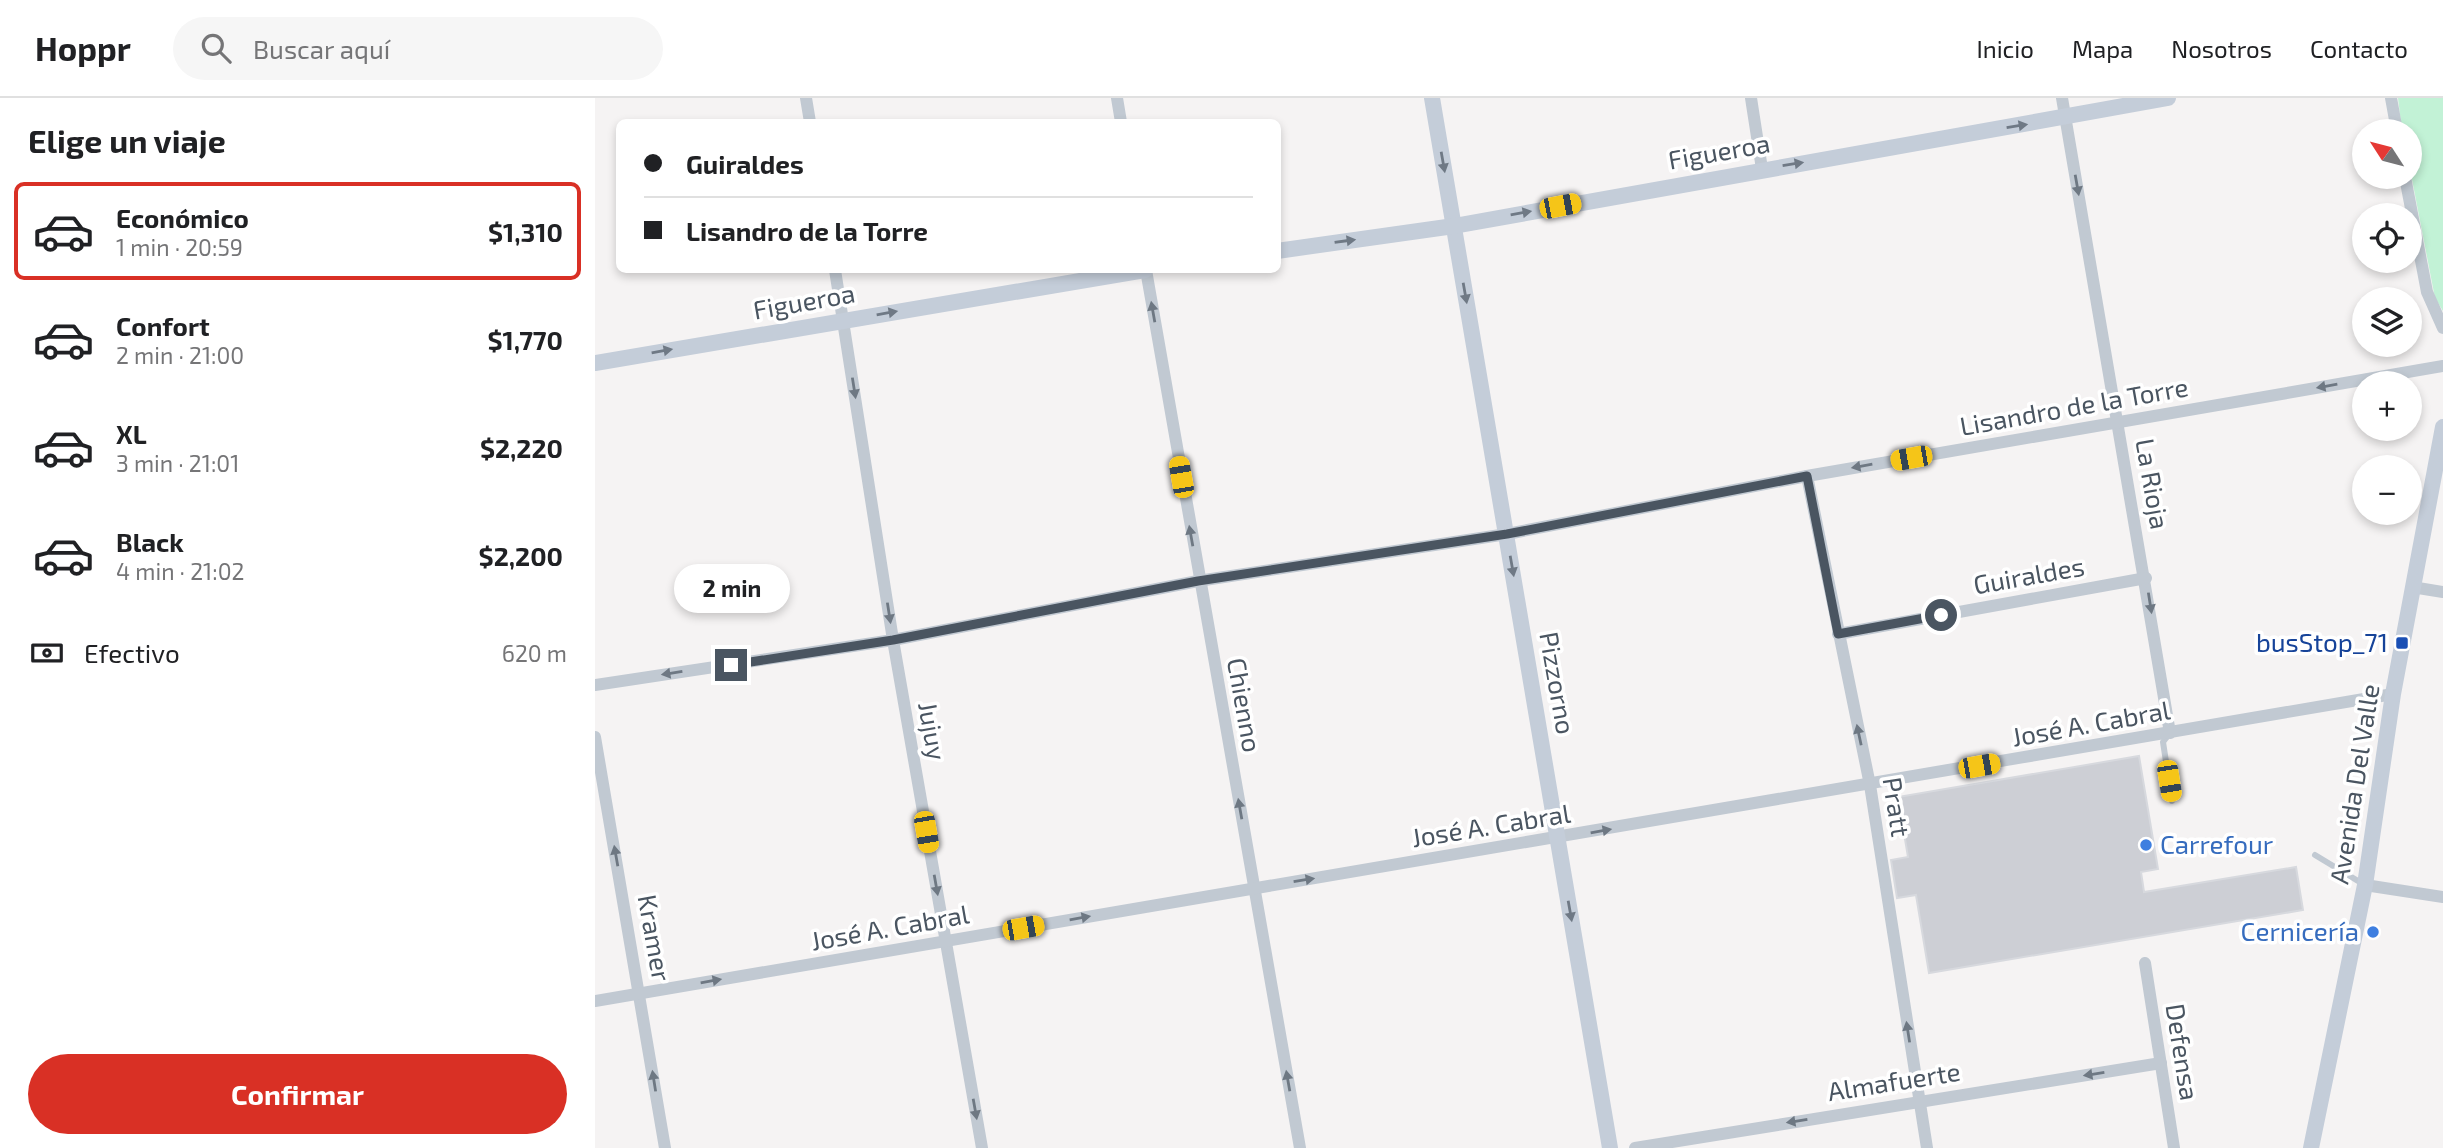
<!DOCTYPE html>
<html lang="es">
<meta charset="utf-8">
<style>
body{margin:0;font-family:"Exo 2",sans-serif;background:#f6f6f6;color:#202124;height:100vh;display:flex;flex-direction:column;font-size:26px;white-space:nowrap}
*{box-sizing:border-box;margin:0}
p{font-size:23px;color:#757577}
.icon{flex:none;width:38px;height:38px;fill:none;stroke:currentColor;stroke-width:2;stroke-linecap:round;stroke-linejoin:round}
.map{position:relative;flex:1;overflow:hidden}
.side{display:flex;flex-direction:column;background:#fff;width:595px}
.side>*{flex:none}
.banner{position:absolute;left:21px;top:21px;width:665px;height:154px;border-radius:10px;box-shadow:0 4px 10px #0003;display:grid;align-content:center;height:154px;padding:0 28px;background:#fff}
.needle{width:46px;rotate:306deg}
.tools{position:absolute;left:1757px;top:21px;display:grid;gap:14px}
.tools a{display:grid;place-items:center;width:70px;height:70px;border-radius:50%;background:#fff;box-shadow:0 4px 10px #0003;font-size:35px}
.end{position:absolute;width:32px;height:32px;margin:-16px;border:9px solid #4a5561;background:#fff;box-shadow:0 0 0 4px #fff}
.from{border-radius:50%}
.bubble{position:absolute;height:49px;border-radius:24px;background:#fff;box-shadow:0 4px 10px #0003;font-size:23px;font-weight:700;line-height:49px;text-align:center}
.car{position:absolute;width:21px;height:42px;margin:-21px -10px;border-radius:9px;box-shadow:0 0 5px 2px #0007;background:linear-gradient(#f5c518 24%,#345 0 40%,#f5c518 0 76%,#345 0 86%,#f5c518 0)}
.banner b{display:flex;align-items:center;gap:24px;height:66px;font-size:26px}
.banner b+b{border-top:2px solid #e0e0e0}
.banner i{width:18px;height:18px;background:#202124}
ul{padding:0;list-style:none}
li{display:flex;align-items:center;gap:21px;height:98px;margin:0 14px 10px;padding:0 14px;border:4px solid transparent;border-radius:10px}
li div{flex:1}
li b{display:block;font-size:26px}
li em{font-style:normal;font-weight:700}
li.current{border-color:#d93025}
li>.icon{width:63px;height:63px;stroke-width:1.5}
h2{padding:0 28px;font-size:32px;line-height:84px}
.pay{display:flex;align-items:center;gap:18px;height:77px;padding:0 28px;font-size:26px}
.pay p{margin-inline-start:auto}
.button{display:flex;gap:14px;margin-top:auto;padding:14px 28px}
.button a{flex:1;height:80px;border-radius:42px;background:#d93025;color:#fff;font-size:28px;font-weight:700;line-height:80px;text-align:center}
header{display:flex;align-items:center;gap:42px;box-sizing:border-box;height:98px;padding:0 35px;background:#fff;border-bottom:2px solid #e0e0e0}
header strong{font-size:33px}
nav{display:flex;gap:38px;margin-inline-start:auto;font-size:24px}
.search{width:490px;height:63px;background:#f6f6f6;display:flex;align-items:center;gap:18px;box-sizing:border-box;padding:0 24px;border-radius:38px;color:#757577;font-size:26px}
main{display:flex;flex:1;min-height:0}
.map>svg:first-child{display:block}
.green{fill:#c2f2d6}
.building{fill:#cdcfd5;stroke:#d7d9de;stroke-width:2}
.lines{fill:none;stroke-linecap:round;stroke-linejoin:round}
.lane{stroke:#c1c9d2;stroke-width:6}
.street{stroke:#c1c9d2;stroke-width:12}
.secondary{stroke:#c4cdd9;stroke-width:16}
.oneway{fill:#6f7985}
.oneway2{fill:#6e7883}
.route{stroke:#4a5561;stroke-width:9}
.transit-dot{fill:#1a4fb4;stroke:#fff;stroke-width:2.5}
.shop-dot{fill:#3f7fe0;stroke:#fff;stroke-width:2.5}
.labels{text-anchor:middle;stroke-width:7;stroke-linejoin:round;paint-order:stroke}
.street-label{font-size:26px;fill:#4a5561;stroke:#fff}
.transit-label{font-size:26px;fill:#164399;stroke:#fff;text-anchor:end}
.shop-label{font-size:26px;fill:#366cbe;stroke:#fff;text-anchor:start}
</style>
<header>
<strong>Hoppr</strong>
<div class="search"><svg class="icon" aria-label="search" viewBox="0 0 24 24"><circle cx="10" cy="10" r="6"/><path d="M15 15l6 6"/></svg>Buscar aquí</div>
<nav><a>Inicio</a><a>Mapa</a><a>Nosotros</a><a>Contacto</a></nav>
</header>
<main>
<section class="side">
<h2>Elige un viaje</h2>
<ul>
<li class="current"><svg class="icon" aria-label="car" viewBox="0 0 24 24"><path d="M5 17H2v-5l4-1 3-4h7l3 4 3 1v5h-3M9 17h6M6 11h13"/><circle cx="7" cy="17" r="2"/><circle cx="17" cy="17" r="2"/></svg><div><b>Económico</b><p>1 min · 20:59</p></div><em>$1,310</em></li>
<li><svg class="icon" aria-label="car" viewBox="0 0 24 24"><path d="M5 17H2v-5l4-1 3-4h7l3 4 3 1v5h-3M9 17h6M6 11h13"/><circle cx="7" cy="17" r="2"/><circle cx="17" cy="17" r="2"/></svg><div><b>Confort</b><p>2 min · 21:00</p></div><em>$1,770</em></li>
<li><svg class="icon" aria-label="car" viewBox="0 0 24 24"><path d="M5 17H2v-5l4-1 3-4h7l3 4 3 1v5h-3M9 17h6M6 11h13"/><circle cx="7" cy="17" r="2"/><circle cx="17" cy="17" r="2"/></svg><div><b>XL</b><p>3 min · 21:01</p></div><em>$2,220</em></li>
<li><svg class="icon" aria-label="car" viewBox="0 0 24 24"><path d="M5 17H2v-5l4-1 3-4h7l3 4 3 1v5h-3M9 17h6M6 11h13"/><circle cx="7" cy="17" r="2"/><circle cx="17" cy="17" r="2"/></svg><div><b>Black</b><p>4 min · 21:02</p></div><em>$2,200</em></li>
</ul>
<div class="pay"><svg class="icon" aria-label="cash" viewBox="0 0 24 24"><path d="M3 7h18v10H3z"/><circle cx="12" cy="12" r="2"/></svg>Efectivo<p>620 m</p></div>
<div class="button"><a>Confirmar</a></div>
</section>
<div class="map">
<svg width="1848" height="1050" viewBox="0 0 1848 1050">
<rect width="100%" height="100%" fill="#f5f3f3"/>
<polygon class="green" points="1803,0 1848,0 1848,213 1840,200 1815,71 1815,33 1807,33"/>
<polygon class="building" points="1544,658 1563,771 1546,774 1549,794 1701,769 1708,812 1334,875 1321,797 1302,800 1296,762 1313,759 1303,699"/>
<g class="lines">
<g class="lane">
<polyline points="1575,635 1568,644 1577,703"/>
<polyline points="1720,757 1768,786"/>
</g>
<g class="street">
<polyline points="211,0 215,24"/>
<polyline points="522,0 526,24"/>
<polyline points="1156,0 1167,71"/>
<polyline points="1467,0 1575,635"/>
<polyline points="1796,0 1802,33"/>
<polyline points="1810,79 1832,194 1848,230"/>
<polyline points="240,172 298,542 387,1050"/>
<polyline points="551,172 705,1050"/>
<polyline points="1212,378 1275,687 1332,1050"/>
<polyline points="1817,489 1848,494"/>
<polyline points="1243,536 1551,480"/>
<polyline points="0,587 298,542 603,483 912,436 1212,378 1848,268"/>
<polyline points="0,639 70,1050"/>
<polyline points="1770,787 1848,799"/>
<polyline points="1550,865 1579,1050"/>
<polyline points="0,903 1798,596"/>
<polyline points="1040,1050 1566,965"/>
</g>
<g class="secondary">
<polyline points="837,0 1015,1050"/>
<polyline points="682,153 859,128 1573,0"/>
<polyline points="0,265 550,172"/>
<polyline points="1716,1050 1770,787 1798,596 1848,329"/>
</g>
</g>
<defs><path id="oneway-solid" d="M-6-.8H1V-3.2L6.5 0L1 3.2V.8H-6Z" transform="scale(1.75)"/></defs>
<g class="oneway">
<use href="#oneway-solid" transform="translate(1422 28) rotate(-9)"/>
<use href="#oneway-solid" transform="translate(848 64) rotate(80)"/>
<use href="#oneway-solid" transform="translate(1198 66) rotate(-9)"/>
<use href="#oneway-solid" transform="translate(926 115) rotate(-10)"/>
<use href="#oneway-solid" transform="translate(750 143) rotate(-8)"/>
<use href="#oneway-solid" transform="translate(870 195) rotate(80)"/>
<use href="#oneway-solid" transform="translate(292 215) rotate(-10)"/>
<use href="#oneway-solid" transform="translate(67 253) rotate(-10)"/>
<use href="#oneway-solid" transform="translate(917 468) rotate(80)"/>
<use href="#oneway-solid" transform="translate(975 813) rotate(80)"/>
</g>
<g class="oneway2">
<use href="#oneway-solid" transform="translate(1482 87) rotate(80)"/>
<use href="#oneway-solid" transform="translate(558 214) rotate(-100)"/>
<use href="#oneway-solid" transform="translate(1732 288) rotate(170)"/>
<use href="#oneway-solid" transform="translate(259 290) rotate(81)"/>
<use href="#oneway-solid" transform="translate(1267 368) rotate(170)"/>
<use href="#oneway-solid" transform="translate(596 438) rotate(-100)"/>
<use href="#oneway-solid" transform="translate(1555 505) rotate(81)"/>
<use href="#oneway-solid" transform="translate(294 515) rotate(81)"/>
<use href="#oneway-solid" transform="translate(77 575) rotate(171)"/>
<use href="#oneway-solid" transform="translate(1264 637) rotate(-102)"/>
<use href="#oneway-solid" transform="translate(645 711) rotate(-100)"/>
<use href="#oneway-solid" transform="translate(1006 733) rotate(-10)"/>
<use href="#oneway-solid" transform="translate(21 758) rotate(-100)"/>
<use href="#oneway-solid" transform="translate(709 782) rotate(-9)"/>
<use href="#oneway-solid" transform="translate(341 787) rotate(80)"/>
<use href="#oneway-solid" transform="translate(485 820) rotate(-10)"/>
<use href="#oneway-solid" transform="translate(116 883) rotate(-10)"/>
<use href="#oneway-solid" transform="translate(1313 934) rotate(-99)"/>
<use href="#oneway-solid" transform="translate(1499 976) rotate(171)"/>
<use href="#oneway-solid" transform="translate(59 983) rotate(-99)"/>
<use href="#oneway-solid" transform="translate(693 983) rotate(-100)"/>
<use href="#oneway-solid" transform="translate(380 1011) rotate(80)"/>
<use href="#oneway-solid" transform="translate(1202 1023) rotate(171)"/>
</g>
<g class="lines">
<polyline class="route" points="136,567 298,542 603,483 912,436 1212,378 1243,536 1346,517"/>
</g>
<rect class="transit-dot" x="1800" y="538" width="14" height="14" rx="3.5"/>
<g class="shop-dot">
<circle cx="1551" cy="747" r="7"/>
<circle cx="1778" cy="834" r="7"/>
</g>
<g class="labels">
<g class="street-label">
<text transform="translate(1124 54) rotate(-10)" y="9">Figueroa</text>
<text transform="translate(209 204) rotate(-10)" y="9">Figueroa</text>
<text transform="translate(1479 309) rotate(-10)" y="9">Lisandro de la Torre</text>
<text transform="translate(1557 386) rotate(80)" y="9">La Rioja</text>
<text transform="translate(1434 478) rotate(-10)" y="9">Guiraldes</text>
<text transform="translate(962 585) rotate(80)" y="9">Pizzorno</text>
<text transform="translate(649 607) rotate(80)" y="9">Chienno</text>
<text transform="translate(1496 626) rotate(-10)" y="9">José A. Cabral</text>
<text transform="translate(337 633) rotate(80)" y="9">Jujuy</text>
<text transform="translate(1760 686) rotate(-81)" y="9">Avenida Del Valle</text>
<text transform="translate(1301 709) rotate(81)" y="9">Pratt</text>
<text transform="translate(896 728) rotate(-9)" y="9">José A. Cabral</text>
<text transform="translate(295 830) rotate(-10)" y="9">José A. Cabral</text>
<text transform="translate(59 840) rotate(80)" y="9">Kramer</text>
<text transform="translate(1587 954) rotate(81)" y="9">Defensa</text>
<text transform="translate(1299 984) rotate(-9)" y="9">Almafuerte</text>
</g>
<g class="transit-label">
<text x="1793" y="554">busStop_71</text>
</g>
<g class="shop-label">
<text x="1565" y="756">Carrefour</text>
<text x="1764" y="843" text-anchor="end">Cernicería</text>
</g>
</g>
</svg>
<div class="tools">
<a><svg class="needle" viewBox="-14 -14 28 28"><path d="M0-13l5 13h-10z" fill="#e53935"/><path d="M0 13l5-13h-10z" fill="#757577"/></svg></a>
<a><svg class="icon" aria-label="locate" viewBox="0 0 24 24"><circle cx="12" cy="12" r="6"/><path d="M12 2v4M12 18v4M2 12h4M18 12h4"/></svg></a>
<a><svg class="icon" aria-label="layers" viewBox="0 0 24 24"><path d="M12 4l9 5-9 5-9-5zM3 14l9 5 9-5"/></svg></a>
<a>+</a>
<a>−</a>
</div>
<i class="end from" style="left:1346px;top:517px"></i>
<i class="end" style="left:136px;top:567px"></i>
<div class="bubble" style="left:79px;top:466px;width:116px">2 min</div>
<i class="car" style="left:965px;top:108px;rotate:79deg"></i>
<i class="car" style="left:1316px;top:360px;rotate:260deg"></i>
<i class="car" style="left:586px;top:379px;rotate:350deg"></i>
<i class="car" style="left:1384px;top:668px;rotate:80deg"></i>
<i class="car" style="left:1574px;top:683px;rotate:171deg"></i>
<i class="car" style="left:331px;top:734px;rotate:170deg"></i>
<i class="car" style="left:428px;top:830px;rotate:80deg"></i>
<div class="banner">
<b><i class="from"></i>Guiraldes</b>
<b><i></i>Lisandro de la Torre</b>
</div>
</div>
</main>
